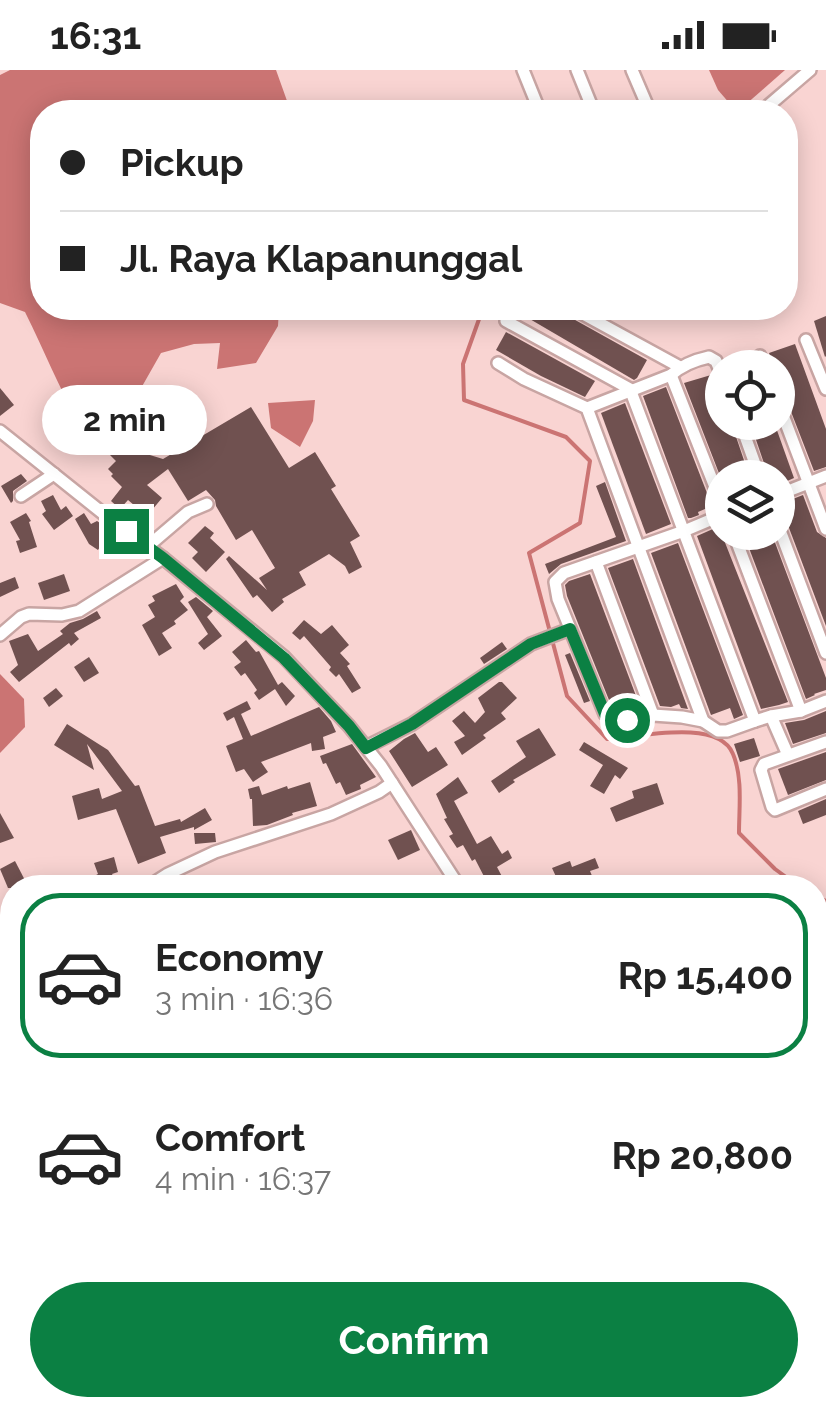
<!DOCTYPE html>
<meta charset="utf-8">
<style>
body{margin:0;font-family:Raleway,sans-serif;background:#f6f6f6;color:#222;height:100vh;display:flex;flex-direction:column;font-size:38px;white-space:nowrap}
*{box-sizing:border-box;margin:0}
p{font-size:32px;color:#767676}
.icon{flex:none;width:55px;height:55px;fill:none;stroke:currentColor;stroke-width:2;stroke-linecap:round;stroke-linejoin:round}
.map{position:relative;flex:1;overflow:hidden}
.panel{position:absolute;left:0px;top:805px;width:828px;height:542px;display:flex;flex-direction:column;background:#fff;border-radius:40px 40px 0 0;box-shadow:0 5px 25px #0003}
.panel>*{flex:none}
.guide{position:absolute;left:30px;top:30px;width:768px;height:220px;border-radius:40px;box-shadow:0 5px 25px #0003;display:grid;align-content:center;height:220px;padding:0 30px;background:#fff}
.fabs{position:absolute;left:705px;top:280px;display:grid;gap:20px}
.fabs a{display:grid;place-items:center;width:90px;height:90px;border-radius:50%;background:#fff;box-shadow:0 5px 25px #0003;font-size:50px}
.end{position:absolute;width:45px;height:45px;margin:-22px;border:12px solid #0b8043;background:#fff;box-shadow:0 0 0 5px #fff}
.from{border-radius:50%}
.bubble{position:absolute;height:70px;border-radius:35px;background:#fff;box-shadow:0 5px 25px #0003;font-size:32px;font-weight:700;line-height:70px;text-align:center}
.guide b{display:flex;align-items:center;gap:35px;height:95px;font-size:38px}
.guide b+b{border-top:2px solid #e0e0e0}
.guide i{width:25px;height:25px;background:#222}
ul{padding:18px 0 0;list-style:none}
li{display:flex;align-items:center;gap:30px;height:165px;margin:0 20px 15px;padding:0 10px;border:5px solid transparent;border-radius:40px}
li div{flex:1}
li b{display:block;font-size:38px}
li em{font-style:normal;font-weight:700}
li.on{border-color:#0b8043}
li>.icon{width:90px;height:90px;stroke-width:1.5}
.button{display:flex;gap:20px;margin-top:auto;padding:20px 30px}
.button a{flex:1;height:115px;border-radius:60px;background:#0b8043;color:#fff;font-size:40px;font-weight:700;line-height:115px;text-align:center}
.status{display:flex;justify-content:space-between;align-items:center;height:70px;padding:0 50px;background:#fff;direction:ltr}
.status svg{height:28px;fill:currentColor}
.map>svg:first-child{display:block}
.water{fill:#cb7473}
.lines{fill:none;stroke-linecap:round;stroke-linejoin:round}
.stream{stroke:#cb7473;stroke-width:4}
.building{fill:#705150}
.minor-casing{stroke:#c8a5a3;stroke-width:16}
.minor{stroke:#fff;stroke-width:11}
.route{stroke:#0b8043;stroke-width:12}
</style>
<div class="status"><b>16:31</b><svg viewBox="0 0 49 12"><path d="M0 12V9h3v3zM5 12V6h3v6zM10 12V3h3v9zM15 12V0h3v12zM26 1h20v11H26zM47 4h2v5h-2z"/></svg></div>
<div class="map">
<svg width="826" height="1346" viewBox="0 0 826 1346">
<rect width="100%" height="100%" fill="#f9d4d2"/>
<g class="water">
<path d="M 10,0 L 276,0 L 291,42 L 42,42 L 42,238 L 279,238 L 278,256 L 256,293 L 217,299 L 220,273 L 194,274 L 161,283 L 140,320 L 108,357 L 80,355 C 59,318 44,280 25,242 L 0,233 L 0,5 Z"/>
<polygon points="709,0 785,0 737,42 718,20"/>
<polygon points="315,330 313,351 300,377 271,358 268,333"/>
<polygon points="0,604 24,629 25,657 0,683"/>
<polygon points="815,990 826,997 826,1078 815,1063"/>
<polygon points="58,1335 137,1335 143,1338 145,1346 49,1346"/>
</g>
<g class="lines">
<g class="stream">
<path d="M 483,238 L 463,294 L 464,330 L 566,367 L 590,391 L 580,453 L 529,483 L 567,626 L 607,669 C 638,667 719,648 733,684 C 743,708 739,738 739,763 L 775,799 L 801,818"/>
<polyline points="815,827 826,831"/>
<polyline points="826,909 816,923 822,955 826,959"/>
</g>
</g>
<g class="building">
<polygon points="511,238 558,238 568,246 647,290 637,308 634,310"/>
<polygon points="826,246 826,286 825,287 814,251"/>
<polygon points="506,262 595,311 585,327 541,306 496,280"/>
<polygon points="795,274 826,359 826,397 814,401 778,308 778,298 774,298 769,283"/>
<polygon points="711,305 722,335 722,352 731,352 750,408 722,408 722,411 684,313"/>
<polygon points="666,317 712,436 698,442 699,445 691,448 688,448 643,326"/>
<polygon points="0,318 14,335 0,346"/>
<polygon points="625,333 671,454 646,464 601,343"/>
<polygon points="251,337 289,398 315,382 336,416 331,419 360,466 350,472 362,497 349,504 345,496 329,484 299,502 306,515 282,529 284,532 272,542 257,525 253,528 226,489 229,486 267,520 259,508 275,498 252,460 236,470 216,436 215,430 206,420 188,431 168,399 147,415 162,428 147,446 128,430 120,439 111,431 122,417 111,406 113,404 108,399 116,391 110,385 118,378 121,381 126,375 138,385 140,382 163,389"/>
<polygon points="750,352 774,352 794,408 778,415 778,408 769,408"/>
<polygon points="21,404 27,411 13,421 13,431 11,433 1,416"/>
<polygon points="605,412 626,471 561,494 549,504 545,494 616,467 596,416"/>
<polygon points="53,425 61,440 66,436 73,446 54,460 42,444 46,441 41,431"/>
<polygon points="803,425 817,462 826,468 826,556 780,434"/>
<polygon points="26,443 31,451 29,452 37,477 20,483 16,471 20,470 10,452"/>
<polygon points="84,443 91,454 97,451 100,453 107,466 98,480 89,474 75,449"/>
<polygon points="722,455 722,465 788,632 779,635 761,639 697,466"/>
<polygon points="205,456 214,463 210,468 225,482 206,502 192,488 198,482 188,473"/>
<polygon points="743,462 771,462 826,608 826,620 814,624 815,625 806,629"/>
<polygon points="678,473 743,645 734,649 730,638 711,645 651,483"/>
<polygon points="633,489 688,639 681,638 679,634 671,637 660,636 608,498"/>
<polygon points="64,504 70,521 44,530 38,513"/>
<polygon points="590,504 641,639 632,642 629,641 623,625 609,630 567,526 565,515 569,511"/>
<polygon points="15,507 19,518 0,527 0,513"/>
<polygon points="176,514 184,527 180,531 188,540 174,551 176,554 162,563 172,578 159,586 142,555 155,547 148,535 155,531 152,526"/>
<polygon points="196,527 213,541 207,547 222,566 204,580 198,573 208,564 188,532"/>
<polygon points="97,541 101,548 74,563 79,569 71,576 69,573 19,612 10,602 18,595 9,571 28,564 38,581 63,564 60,561 70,553 83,549"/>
<polygon points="304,550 321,564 332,555 349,575 340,583 350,594 347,596 361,618 352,623 339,604 336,607 329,600 331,597 304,566 300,570 292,563"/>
<polygon points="246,570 256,582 259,581 278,615 282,612 295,626 286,636 275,619 259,630 254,623 257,620 245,603 241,606 234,597 241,592 232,582"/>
<polygon points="502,572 507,579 484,594 480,588"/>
<polygon points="570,583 590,631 584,633 565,585"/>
<polygon points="89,587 99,603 84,612 74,597"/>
<polygon points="499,612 502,612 517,628 501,643 506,649 483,665 486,668 462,685 454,672 465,666 452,651 464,641 475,653 485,642 478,628"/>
<polygon points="56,618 63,626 49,637 43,628"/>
<polygon points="247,631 251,639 241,644 251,666 319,637 331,651 336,662 323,667 325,679 312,681 311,673 261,692 268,702 253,712 244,699 236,702 226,676 243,669 234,647 227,651 223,643"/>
<polygon points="826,641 826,663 793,674 785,653 804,650"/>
<polygon points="67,654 108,680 135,716 139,715 155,756 180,749 181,752 205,738 212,750 194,760 194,757 160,767 166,783 138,794 116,739 78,750 72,726 99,718 102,729 122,721 87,674 94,700 54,675"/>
<polygon points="539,658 556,685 513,710 515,712 499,723 491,711 526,687 516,671"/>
<polygon points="415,663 428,682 436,677 448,695 412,717 389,681 404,669"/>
<polygon points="754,668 760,686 740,692 734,674"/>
<polygon points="584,672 628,698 620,709 615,705 604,724 590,716 603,695 579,680"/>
<polygon points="352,674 376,707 360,715 361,719 346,725 340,712 336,714 326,693 323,694 320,686"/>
<polygon points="826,682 826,710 788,725 778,699"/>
<polygon points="458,707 468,723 454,731 477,774 491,766 502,784 508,780 512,788 497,797 508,818 490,818 475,789 472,791 463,775 457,778 449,766 453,764 444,749 447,748 436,724"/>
<polygon points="310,712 317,736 292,743 293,745 267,755 253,756 252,729 250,729 248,719 259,716 262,725 287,716 288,719"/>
<polygon points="657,713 664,734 616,752 610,738 634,728 632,721"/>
<polygon points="826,729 826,745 803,754 798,741"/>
<polygon points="0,743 14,768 0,773"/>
<polygon points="411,760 420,780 398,790 388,770"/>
<polygon points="194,763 215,763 216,772 195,774"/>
<polygon points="114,787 118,802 112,804 119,818 71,818 98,804 94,793"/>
<polygon points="595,788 599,798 590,801 597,818 543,818 558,811 552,798 570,791 572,797"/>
<polygon points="15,791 29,818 8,818 0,799"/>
<polygon points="826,1191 826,1227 818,1231 815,1222 815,1194"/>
</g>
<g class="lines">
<defs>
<g id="minor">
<polyline points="523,0 540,42"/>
<polyline points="577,0 594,42"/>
<polyline points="632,0 650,42"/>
<polyline points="761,42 810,0"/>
<polyline points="572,238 680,297"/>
<polyline points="506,251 630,319 755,651 771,646 801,641 826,631"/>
<polyline points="806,270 826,319"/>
<polyline points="760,286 765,298"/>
<polyline points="498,293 524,309 587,338 703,651"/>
<polyline points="671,305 722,435"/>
<polyline points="778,332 826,459"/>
<path d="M 587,338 L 671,305 C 682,295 695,290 709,287 L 716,291 L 722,305"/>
<polyline points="740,352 760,408"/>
<polyline points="0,361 105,445 163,488 284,587 349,656 381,696 460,818"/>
<polyline points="778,425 826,406"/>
<polyline points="21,426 54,404"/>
<polyline points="778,455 826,583"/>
<polyline points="733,462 801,641"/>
<polyline points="147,477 188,442 207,434"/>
<polyline points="596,492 653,645"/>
<polyline points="0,565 21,547 29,544 62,545 79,541 163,488"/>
<polyline points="771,646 788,685"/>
<polyline points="627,650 605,644 558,529 555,512 564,503 684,461 722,445"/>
<polyline points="637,650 653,645 682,647 703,651 718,661 727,661 755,651"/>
<polyline points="826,672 764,694 761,700 772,737 775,740 826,719"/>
<polyline points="366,677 412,654 531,574 570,559"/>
<polyline points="146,818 168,804 215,782 331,744 379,722 392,713"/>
<polyline points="0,907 12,901"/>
<polyline points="0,1112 12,1120"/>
<polyline points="815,1156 826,1179"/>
<polyline points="815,1245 826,1238"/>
<polyline points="815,1332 826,1329"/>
<polyline points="141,1335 163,1346"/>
<polyline points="266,1335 287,1346"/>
<polyline points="685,1335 690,1346"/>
<polyline points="0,1346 22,1335"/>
<polyline points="228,1346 233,1335"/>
<polyline points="608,1346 627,1335"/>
<polyline points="726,1346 762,1335"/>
</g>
</defs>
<use href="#minor" class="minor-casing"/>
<use href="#minor" class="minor"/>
</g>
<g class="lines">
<polyline class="route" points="126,461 163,488 284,588 349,656 366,678 412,654 531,574 570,559 605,644 627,650"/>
</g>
</svg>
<div class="fabs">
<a><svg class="icon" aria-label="locate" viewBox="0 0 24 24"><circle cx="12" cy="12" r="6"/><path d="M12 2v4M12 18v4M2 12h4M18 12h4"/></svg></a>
<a><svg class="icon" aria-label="layers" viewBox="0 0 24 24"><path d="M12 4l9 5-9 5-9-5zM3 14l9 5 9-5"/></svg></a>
</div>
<i class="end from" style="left:627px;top:650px"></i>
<i class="end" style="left:126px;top:461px"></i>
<div class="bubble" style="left:42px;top:315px;width:165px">2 min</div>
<div class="guide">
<b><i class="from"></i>Pickup</b>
<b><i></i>Jl. Raya Klapanunggal</b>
</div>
<section class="panel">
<ul>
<li class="on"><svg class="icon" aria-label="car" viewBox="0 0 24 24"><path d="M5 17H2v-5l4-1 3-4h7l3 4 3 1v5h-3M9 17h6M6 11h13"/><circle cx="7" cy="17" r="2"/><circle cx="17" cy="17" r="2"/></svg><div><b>Economy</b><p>3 min · 16:36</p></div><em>Rp 15,400</em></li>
<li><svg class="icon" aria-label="car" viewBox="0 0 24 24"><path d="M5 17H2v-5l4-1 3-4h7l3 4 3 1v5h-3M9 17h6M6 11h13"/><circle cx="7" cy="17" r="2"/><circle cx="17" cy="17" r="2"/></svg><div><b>Comfort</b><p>4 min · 16:37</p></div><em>Rp 20,800</em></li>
</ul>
<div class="button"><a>Confirm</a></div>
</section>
</div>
